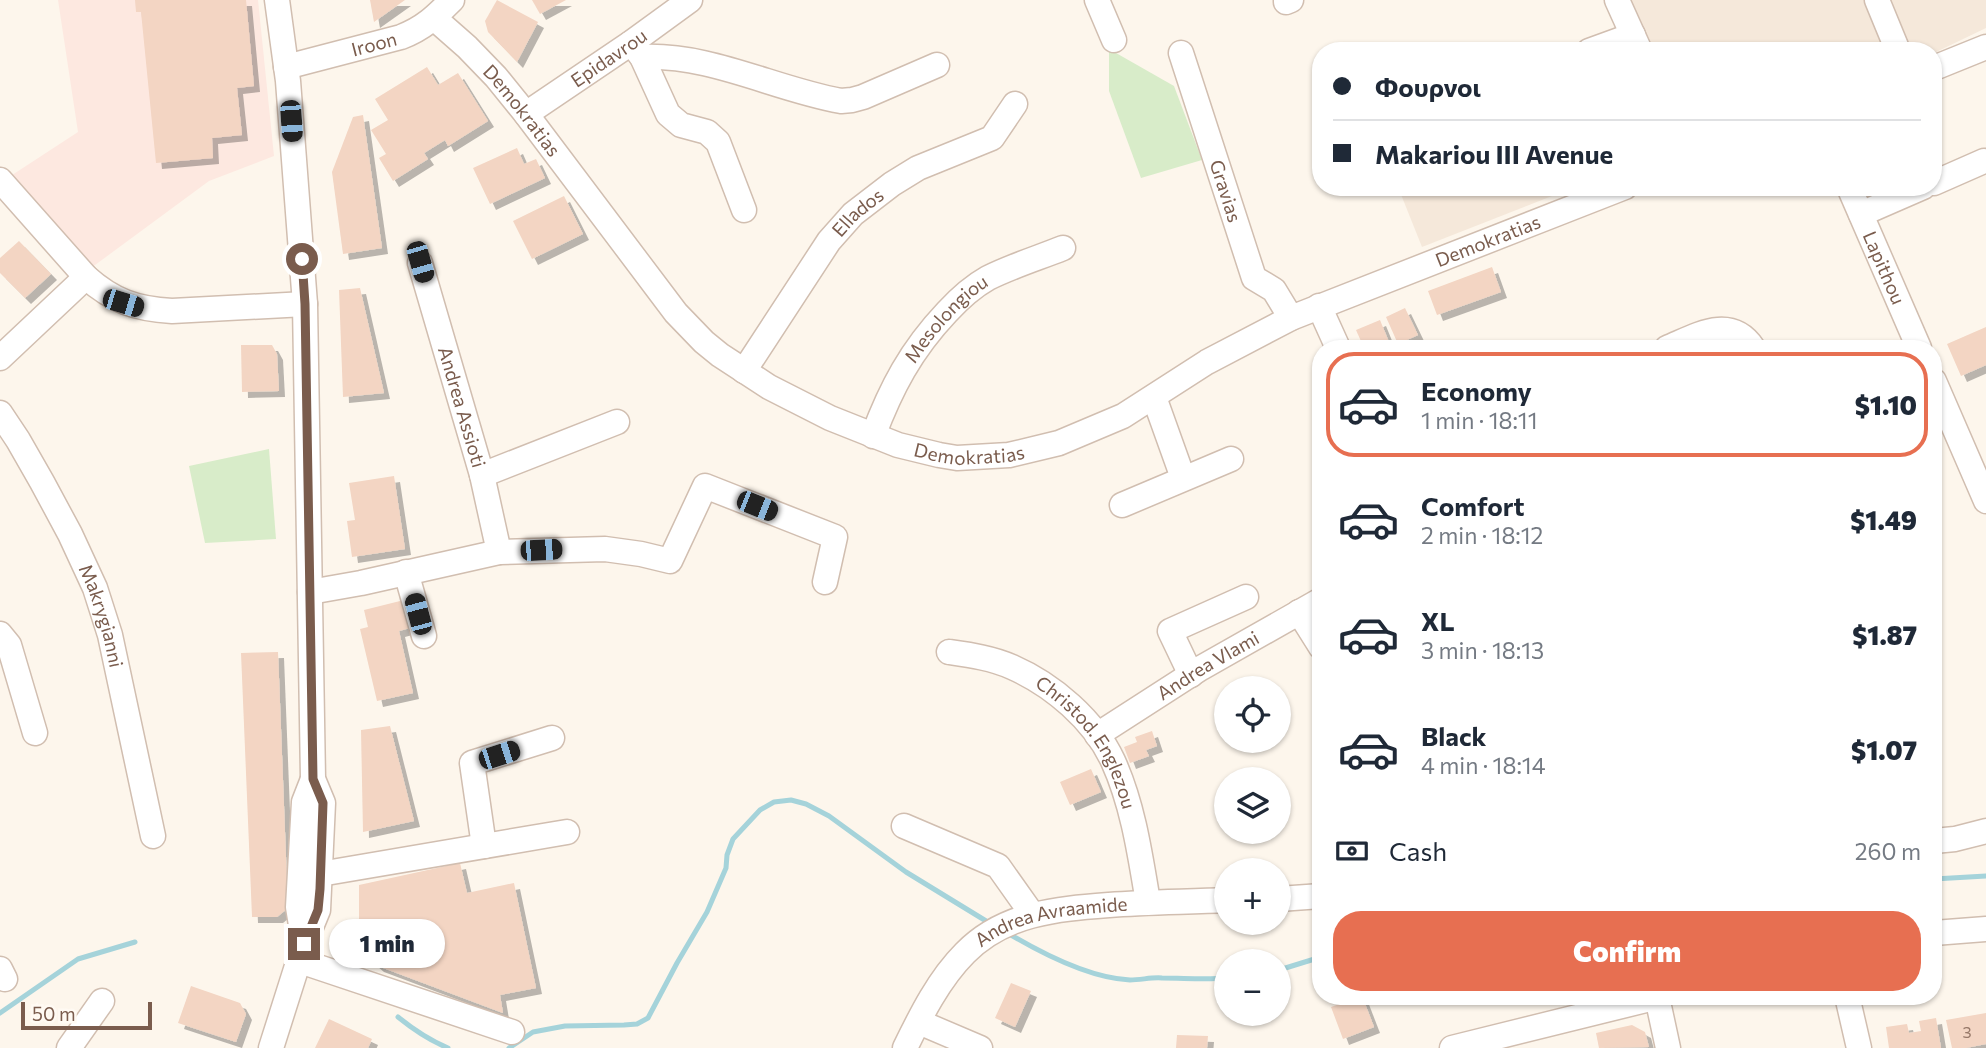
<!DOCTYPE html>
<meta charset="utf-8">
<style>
body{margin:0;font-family:Commissioner,sans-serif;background:#f2f2f3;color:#1f2937;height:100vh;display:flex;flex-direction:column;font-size:26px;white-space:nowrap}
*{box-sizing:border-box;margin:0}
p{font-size:23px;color:#747a83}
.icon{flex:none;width:38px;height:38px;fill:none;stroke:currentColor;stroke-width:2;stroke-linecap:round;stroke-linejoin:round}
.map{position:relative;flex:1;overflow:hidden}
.sheet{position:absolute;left:1312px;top:340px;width:630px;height:665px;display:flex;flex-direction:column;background:#fff;border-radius:28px;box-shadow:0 2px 5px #0004}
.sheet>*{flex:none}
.top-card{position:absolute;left:1312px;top:42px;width:630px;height:154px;border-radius:28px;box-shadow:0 2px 5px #0004;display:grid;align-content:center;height:154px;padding:0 21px;background:#fff}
.tools{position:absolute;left:1214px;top:676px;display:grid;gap:14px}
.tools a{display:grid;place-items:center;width:77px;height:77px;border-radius:50%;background:#fff;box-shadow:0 2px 5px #0004;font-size:35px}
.scale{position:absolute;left:21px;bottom:18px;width:131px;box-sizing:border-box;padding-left:7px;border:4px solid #7a5c4d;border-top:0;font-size:19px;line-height:24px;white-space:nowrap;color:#7a5c4d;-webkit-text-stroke:5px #fffaf3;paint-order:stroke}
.end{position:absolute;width:32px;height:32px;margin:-16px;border:9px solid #7a5c4d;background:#fff;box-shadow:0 0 0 4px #fff}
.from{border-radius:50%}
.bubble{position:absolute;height:49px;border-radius:24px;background:#fff;box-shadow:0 2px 5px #0004;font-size:23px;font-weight:800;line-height:49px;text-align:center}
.car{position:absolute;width:21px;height:42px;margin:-21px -10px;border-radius:9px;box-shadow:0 0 5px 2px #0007;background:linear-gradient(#222 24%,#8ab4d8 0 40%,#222 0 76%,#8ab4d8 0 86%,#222 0)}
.top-card b{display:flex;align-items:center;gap:24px;height:66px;font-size:26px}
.top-card b+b{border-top:2px solid #e0e1e3}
.top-card i{width:18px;height:18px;background:#1f2937}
ul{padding:12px 0 0;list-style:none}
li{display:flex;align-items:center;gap:21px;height:105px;margin:0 14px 10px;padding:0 7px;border:4px solid transparent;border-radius:28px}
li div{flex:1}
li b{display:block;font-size:26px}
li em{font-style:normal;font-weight:800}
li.on{border-color:#e76f51}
li>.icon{width:63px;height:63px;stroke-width:1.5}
.pay{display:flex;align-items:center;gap:18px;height:77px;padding:0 21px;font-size:26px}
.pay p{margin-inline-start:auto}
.cta{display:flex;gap:14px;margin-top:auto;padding:14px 21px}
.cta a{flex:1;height:80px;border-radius:28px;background:#e76f51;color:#fff;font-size:28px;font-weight:800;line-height:80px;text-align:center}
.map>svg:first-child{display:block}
.residential{fill:#f5e8da}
.commercial{fill:#fde8e0}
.green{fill:#d8ecc9}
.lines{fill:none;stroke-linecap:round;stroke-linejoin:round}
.stream{stroke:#a5d3da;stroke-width:5}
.building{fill:#f3d5c3;filter:url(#shadow)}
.minor-casing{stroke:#d1beb0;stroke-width:27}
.minor{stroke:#fff;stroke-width:24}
.route{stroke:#7a5c4d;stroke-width:9}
.labels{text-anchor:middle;stroke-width:6;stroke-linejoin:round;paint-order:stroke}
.number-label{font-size:16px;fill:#987a6a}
.street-label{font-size:19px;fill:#7a5c4d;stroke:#fffaf3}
</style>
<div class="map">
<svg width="1986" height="1048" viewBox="0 0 1986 1048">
<defs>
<filter id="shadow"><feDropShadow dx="6" dy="6" stdDeviation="0" flood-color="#0004"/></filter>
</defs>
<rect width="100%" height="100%" fill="#fdf6ec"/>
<g class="residential">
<polygon points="1629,0 1986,0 1986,28 1934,53 1934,51 1652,51 1638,15"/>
<polygon points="1398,187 1575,187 1422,247"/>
</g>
<polygon class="commercial" points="58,0 258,0 274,156 209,181 91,268 6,179 78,132"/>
<g class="green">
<polygon points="1109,49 1174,86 1202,160 1141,178 1109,91"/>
<polygon points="269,449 276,539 205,543 189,466"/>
</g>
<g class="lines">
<g class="stream">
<polyline points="1934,879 1986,876"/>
<path d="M 1006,932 C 1041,953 1088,978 1130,980 C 1141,980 1152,977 1162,978 C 1184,978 1205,980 1227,978"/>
<polyline points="1279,970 1321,957"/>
<polyline points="0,1013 78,959 135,942"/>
<path d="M 398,1017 C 414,1030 429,1040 448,1048"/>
<polyline points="509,1048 533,1032 565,1026 624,1025 637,1024 648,1018 677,963 707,912 726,868 727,855 733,839 760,810 774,802 791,800 806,804 829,816 906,872 991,924"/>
</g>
</g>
<g class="building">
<polygon points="135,0 246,0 254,86 237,88 242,135 212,138 213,158 156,163 141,12 136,12"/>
<polygon points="370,0 405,0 374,22"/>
<polygon points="497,0 538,22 517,62 488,32 485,21"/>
<polygon points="532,0 566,0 540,14"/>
<polygon points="427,67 438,85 458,73 488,121 448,146 445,140 424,153 428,159 393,181 379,158 386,154 371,130 388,120 375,99"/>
<polygon points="363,115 382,248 343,254 332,172 353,117"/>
<polygon points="517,148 524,164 536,159 545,178 490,204 473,168"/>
<polygon points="564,196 583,234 532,259 513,221"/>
<polygon points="19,241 51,274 25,298 0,273 0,258"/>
<polygon points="1492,267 1501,292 1437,315 1428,291"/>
<polygon points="360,288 384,393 343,397 339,290"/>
<polygon points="1405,308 1418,335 1398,344 1386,317"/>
<polygon points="1380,320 1391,347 1387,348 1364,348 1356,330"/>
<polygon points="1986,327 1986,365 1961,376 1947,344"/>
<polygon points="241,345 272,345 277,354 279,391 242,392"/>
<polygon points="394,476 405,549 352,557 347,521 355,520 349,483"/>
<polygon points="404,600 410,628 399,631 413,693 377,701 360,629 368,627 364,610"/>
<polygon points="278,652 288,908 277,917 252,917 241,653"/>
<polygon points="390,726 414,821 363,832 361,730"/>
<polygon points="1152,731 1157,746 1146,750 1149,756 1130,763 1124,747 1137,742 1135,737"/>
<polygon points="1091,769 1101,792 1070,805 1060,782"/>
<polygon points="460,863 467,893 514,883 536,988 500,995 503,1013 378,966 359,950 359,885"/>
<polygon points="1011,983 1031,991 1015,1027 995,1018"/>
<polygon points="191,986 240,1003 246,1014 236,1042 178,1023"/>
<polygon points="1362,996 1374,1027 1343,1039 1331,1007"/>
<polygon points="1986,1013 1986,1044 1966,1048 1952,1048 1946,1020"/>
<polygon points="1936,1018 1941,1048 1889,1048 1886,1027 1907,1024 1909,1033 1921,1031 1919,1021"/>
<polygon points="329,1019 372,1039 368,1048 315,1048"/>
<polygon points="1632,1025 1645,1032 1649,1047 1599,1048 1596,1033"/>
<polygon points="1177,1035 1208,1036 1207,1048 1176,1048"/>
</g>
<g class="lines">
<defs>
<g id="minor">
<polyline points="1097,0 1114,40"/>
<polyline points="1286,0 1286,2 1291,0"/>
<polyline points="1617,0 1640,51"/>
<polyline points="1877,0 1898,51"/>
<path id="s1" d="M 434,18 L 467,47 L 496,77 L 526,114 L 676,313 L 704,342 L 720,355 L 769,387 L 830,418 L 898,445 L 939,455 L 957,458 L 1009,455 L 1059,443 L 1123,416 L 1207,362 L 1291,318 L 1625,187"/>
<polyline points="631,43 642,57 668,114 681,125 707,132 718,142 744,210"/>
<polyline points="1589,51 1633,35"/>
<path id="s2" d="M 1181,53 L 1254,278 L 1274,290 L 1291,318"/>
<path d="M 642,57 C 711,54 774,89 841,101 L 852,100 L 863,97 L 937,65"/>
<path id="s3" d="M 286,67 L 401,37 C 424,28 435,17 452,0"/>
<polyline points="1934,68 1986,47"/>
<path id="s4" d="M 526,114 L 631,43 L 690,0"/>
<path d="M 0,180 L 86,277 C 113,301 136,309 172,311 L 305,304"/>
<polyline points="1934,183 1984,161"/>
<path id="s5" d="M 1849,187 L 1919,348"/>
<polyline points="1861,214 1923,187"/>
<path id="s6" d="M 420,263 L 482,475 L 499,552"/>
<polyline points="1319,306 1338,348"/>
<path d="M 1667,348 C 1696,336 1730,314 1753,348"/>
<polyline points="0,358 86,277"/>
<path id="s7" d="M 744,371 L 829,241 L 853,214 L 892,184 L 918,168 L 992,138 L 1015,104"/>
<polyline points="1934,381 1986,501"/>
<polyline points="1154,397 1183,478"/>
<path id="s8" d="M 0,413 L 18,440 L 42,482 L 70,534 L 95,588 L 110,635 L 153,836"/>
<path id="s9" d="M 873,436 C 891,388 911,350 947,312 C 959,299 972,287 988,278 C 1012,266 1038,258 1063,248"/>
<polyline points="482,475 617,422"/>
<polyline points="1122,505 1231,459"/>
<polyline points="406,572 424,636"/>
<polyline points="310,592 361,583 499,552 605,549 641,554 670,561 705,486 835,537 825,582"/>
<polyline points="1299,612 1321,647"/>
<polyline points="0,634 9,645 35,733"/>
<path id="s10" d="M 949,652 C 970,655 992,658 1012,667 C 1053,685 1094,720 1113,761 C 1133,805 1140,854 1148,902"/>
<polyline points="1191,675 1170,631 1246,597"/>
<path id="s11" d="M 1097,735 L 1201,668 L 1321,600"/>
<polyline points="904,826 998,866 1032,914"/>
<polyline points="1934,841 1955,839 1986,831"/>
<polyline points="484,846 472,763 552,738"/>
<polyline points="320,874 567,832"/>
<polyline points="1279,899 1321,896"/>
<polyline points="1934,933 1986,929"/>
<polyline points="304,943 298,907 304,802 313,779"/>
<polyline points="300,961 512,1032"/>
<polyline points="0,969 5,979"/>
<polyline points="1847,996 1859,1048"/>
<polyline points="1657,997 1668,1048"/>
<polyline points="919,1022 980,1048"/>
<polyline points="69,1048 102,1001"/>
<polyline points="271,1048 304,944 318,910 323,803 313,779 305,304 288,81 277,0"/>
<path id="s12" d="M 905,1048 C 921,1015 939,979 965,953 C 1004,913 1057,909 1109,905 C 1148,902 1187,902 1227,900"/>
<polyline points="1452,1048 1662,996"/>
</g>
</defs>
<use href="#minor" class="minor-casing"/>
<use href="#minor" class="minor"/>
</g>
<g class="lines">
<polyline class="route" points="302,259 305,304 313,779 323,803 320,889 318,910 304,944"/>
</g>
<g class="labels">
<g class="number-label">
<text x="1967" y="1038">3</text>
</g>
<g class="street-label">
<text dy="7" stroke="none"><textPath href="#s3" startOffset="91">Iroon</textPath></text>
<text dy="7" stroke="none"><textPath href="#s4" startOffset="100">Epidavrou</textPath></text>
<text dy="7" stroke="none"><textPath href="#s1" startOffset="128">Demokratias</textPath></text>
<text dy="7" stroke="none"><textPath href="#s2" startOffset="145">Gravias</textPath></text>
<text dy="7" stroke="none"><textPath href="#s7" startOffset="196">Ellados</textPath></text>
<text dy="7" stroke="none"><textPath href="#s1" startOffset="1283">Demokratias</textPath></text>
<text dy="7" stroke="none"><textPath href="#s5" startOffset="88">Lapithou</textPath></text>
<text dy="7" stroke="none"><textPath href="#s9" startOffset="140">Mesolongiou</textPath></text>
<text dy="7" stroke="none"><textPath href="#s6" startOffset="150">Andrea Assioti</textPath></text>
<text dy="7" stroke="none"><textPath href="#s1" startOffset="716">Demokratias</textPath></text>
<text dy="7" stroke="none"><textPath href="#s8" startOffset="228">Makrygianni</textPath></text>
<text dy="7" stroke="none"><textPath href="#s11" startOffset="131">Andrea Vlami</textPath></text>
<text dy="7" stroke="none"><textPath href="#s10" startOffset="175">Christod. Englezou</textPath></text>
<text dy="7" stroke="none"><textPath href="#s12" startOffset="208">Andrea Avraamide</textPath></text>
</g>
</g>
</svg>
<div class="tools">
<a><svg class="icon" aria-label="locate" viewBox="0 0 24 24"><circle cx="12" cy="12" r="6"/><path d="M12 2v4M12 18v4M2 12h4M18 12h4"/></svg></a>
<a><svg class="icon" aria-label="layers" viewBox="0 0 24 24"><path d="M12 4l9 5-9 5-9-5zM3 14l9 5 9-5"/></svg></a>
<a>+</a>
<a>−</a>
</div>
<div class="scale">50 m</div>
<i class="end from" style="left:302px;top:259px"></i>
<i class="end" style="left:304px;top:944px"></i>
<div class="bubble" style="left:329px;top:919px;width:116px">1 min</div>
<i class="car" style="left:291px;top:121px;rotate:176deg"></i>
<i class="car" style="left:420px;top:262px;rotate:164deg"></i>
<i class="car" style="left:123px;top:303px;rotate:107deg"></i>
<i class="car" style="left:757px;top:506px;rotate:112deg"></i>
<i class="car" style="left:541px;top:550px;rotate:87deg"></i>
<i class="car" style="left:418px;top:614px;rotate:345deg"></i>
<i class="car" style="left:499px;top:755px;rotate:72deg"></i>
<div class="top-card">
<b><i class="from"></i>Φουρνοι</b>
<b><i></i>Makariou III Avenue</b>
</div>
<section class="sheet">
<ul>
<li class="on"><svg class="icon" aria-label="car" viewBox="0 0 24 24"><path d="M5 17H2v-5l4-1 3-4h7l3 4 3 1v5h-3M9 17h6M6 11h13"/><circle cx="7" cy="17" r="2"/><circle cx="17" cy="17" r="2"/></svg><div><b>Economy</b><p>1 min · 18:11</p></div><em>$1.10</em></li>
<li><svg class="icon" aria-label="car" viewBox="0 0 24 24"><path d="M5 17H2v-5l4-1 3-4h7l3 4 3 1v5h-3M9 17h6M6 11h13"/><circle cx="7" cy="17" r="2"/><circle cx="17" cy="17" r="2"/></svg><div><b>Comfort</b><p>2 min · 18:12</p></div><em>$1.49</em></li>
<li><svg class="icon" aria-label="car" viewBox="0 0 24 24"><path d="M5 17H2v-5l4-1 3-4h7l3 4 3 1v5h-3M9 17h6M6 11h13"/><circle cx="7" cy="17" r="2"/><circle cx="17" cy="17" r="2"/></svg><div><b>XL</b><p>3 min · 18:13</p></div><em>$1.87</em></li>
<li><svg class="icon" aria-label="car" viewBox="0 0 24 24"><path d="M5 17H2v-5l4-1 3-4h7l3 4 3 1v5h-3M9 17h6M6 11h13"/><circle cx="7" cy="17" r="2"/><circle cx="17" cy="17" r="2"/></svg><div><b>Black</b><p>4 min · 18:14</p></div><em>$1.07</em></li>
</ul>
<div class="pay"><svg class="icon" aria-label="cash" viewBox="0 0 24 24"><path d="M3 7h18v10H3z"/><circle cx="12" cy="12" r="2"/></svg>Cash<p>260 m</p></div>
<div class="cta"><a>Confirm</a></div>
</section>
</div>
